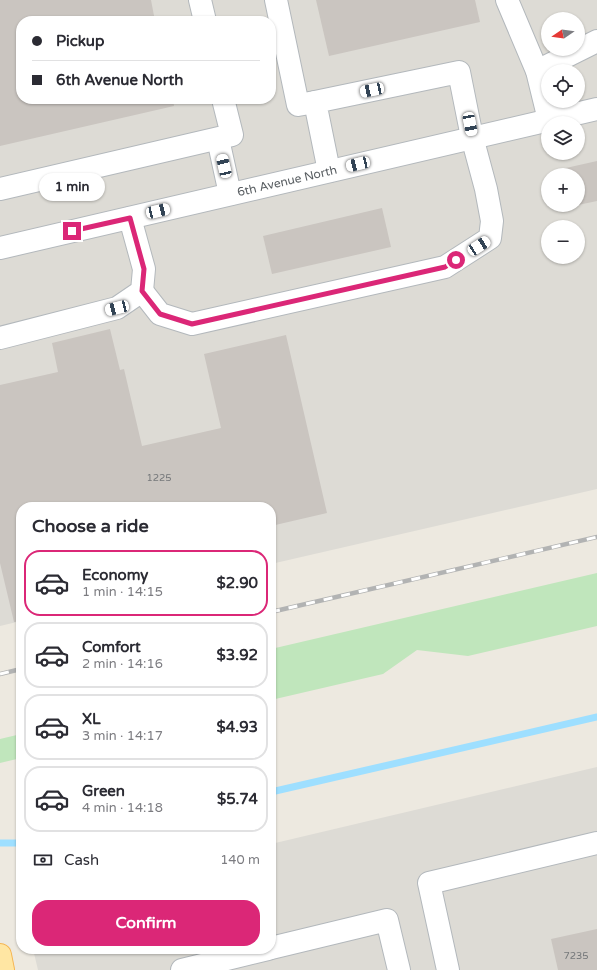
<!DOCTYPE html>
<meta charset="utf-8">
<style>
body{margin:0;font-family:"Varela Round",sans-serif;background:#f7f7f7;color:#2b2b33;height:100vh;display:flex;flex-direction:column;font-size:15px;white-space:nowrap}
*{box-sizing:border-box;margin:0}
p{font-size:13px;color:#7c7c81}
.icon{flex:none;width:22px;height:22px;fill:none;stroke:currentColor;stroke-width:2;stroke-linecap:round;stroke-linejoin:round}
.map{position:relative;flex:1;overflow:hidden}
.sheet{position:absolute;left:16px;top:502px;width:260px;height:452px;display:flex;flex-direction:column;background:#fff;border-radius:16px;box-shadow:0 1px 3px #0004}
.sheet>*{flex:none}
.banner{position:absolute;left:16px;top:16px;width:260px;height:88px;border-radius:16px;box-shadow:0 1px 3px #0004;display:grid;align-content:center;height:88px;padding:0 16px;background:#fff}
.needle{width:26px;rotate:257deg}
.buttons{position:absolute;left:541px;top:12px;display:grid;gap:8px}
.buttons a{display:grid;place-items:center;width:44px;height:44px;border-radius:50%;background:#fff;box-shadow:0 1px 3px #0004;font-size:20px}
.end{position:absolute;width:18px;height:18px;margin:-9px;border:5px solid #db2777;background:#fff;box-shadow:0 0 0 2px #fff}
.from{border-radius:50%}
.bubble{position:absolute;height:28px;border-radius:14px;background:#fff;box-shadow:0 1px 3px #0004;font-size:13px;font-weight:700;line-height:28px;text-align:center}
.car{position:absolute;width:12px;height:24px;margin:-12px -6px;border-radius:5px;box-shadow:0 0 3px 1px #0007;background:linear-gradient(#fff 24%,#345 0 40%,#fff 0 76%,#345 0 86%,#fff 0)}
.banner b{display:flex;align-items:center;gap:14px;height:38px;font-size:15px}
.banner b+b{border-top:1px solid #e1e1e2}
.banner i{width:10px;height:10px;background:#2b2b33}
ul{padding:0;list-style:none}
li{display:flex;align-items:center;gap:12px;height:66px;margin:0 8px 6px;padding:0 8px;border:2px solid #e1e1e2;border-radius:16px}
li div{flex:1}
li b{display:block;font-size:15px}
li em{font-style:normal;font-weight:700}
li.active{border-color:#db2777}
li>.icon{width:36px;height:36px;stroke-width:1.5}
h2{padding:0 16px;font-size:18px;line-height:48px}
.pay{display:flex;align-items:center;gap:10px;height:44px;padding:0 16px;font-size:15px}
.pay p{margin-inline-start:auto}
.button{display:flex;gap:8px;margin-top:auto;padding:8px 16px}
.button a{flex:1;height:46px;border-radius:16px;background:#db2777;color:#fff;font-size:16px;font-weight:700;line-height:46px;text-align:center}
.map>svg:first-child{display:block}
.industrial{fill:#dddbd5;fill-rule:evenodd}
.green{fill:#c0e6bc}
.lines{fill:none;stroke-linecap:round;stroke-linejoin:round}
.stream{stroke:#9edfff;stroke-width:7}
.building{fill:#cac5c0}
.minor-casing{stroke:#b3b8bc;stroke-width:24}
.major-casing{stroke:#f5b551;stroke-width:24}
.minor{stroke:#fff;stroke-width:22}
.major{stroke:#ffe6a3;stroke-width:22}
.rail-casing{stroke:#b2b3b3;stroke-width:4.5}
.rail{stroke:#fff;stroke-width:3;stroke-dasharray:9;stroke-linecap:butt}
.route{stroke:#db2777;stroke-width:5}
.labels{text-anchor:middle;stroke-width:3.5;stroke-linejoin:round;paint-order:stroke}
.number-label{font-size:10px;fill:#75787a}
.street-label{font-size:12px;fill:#595e62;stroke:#fff}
</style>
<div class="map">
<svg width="597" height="970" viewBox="0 0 597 970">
<rect width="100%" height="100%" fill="#ede9e0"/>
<g class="industrial">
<path d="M 0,0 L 597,0 L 597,489 L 271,564 L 271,507 L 21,507 L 21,621 L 0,626 ZM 548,19 L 578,19 L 578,49 L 548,49 ZM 21,21 L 271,21 L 271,99 L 21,99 ZM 548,71 L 578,71 L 578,101 L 548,101 ZM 548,123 L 578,123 L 578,153 L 548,153 ZM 548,175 L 578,175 L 578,205 L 548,205 ZM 548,227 L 578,227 L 578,257 L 548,257 Z"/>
<polygon points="597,767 597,970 38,970 33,949 271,949 271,844"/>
</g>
<g class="green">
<polygon points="597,573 597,626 468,656 417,650 383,674 271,700 271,649"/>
<polygon points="21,734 21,758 0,763 0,739"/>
</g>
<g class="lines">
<g class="stream">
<polyline points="271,792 597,717"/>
<polyline points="0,843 21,843"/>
</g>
</g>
<g class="building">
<polygon points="0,0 151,0 155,21 21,21 21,99 173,99 174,106 0,146"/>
<polygon points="316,0 475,0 480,22 329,56"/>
<polygon points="597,161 597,201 578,205 578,175 558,175 557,170"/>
<polygon points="382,208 391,247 272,274 263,236"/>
<polygon points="110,329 120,370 124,369 142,446 221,428 204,354 286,335 327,513 271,526 271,507 21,507 21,621 14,622 0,563 0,385 58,372 52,343"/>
<polygon points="597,929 597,970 558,970 551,939"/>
</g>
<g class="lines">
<defs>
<g id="minor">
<polyline points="200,0 205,21"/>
<polyline points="276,0 298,105 315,102"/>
<polyline points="507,0 537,71 549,120"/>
<polyline points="537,71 597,41"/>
<polyline points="218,139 230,194"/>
<polyline points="0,189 232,135 223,99"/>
<polyline points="0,248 597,109"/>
<polyline points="142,291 160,314 192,324 445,267 490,238 492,221 486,189 472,137 459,72 315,102 329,171"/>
<polyline points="0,338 117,308 142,291 144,269 130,218"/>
<polyline points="271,948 387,920 399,970"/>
<polyline points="182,970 268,949"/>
<polyline points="448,970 429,883 597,843"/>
</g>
<polyline id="major" points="0,955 3,970"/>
</defs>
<use href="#minor" class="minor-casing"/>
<use href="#major" class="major-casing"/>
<use href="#minor" class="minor"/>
<use href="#major" class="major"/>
<defs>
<g id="rail">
<polyline points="271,612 597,537"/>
<polyline points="0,674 21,669"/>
</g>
</defs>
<use href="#rail" class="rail-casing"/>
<use href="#rail" class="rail"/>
</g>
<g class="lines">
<polyline class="route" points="72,231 130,218 144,269 142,291 160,314 192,324 445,267 456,260"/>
</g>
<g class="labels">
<g class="number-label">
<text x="159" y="481">1225</text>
<text x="576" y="959">7235</text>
</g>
<g class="street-label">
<text transform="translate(287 181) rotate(-13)" y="4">6th Avenue North</text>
</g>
</g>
</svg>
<div class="buttons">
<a><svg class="needle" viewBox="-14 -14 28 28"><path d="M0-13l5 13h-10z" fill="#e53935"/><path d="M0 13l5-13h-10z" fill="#7c7c81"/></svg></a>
<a><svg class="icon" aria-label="locate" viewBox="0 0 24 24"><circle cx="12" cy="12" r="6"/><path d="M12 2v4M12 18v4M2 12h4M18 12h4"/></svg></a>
<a><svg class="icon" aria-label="layers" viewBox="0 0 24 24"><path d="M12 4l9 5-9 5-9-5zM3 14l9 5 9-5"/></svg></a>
<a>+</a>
<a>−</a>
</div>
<i class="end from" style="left:456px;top:260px"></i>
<i class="end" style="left:72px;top:231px"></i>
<div class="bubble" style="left:39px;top:173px;width:66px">1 min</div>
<i class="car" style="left:372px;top:90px;rotate:258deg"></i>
<i class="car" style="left:470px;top:124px;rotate:169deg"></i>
<i class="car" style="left:358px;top:164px;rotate:257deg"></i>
<i class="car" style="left:224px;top:166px;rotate:347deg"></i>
<i class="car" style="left:158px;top:211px;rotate:77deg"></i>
<i class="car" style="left:479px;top:246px;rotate:57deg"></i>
<i class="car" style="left:117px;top:308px;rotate:256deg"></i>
<div class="banner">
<b><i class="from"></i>Pickup</b>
<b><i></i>6th Avenue North</b>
</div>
<section class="sheet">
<h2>Choose a ride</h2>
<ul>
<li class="active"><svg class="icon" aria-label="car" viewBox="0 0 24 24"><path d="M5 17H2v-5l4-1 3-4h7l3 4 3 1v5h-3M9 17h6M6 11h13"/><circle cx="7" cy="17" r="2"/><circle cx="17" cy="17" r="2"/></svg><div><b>Economy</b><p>1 min · 14:15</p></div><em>$2.90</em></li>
<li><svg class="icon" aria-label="car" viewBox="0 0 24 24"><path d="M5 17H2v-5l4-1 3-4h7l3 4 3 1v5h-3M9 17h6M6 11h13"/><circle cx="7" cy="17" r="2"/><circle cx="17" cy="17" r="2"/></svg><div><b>Comfort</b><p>2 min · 14:16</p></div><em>$3.92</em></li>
<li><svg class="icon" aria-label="car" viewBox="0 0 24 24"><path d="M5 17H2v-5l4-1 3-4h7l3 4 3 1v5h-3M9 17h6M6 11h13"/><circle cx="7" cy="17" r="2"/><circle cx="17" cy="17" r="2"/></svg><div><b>XL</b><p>3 min · 14:17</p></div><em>$4.93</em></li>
<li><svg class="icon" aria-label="car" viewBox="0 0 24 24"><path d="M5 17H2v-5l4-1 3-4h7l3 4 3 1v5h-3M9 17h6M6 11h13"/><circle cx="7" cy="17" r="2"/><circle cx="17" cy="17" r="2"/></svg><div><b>Green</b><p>4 min · 14:18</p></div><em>$5.74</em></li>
</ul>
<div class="pay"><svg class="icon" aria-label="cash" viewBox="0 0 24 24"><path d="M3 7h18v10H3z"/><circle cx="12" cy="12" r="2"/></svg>Cash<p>140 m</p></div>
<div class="button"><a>Confirm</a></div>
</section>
</div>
